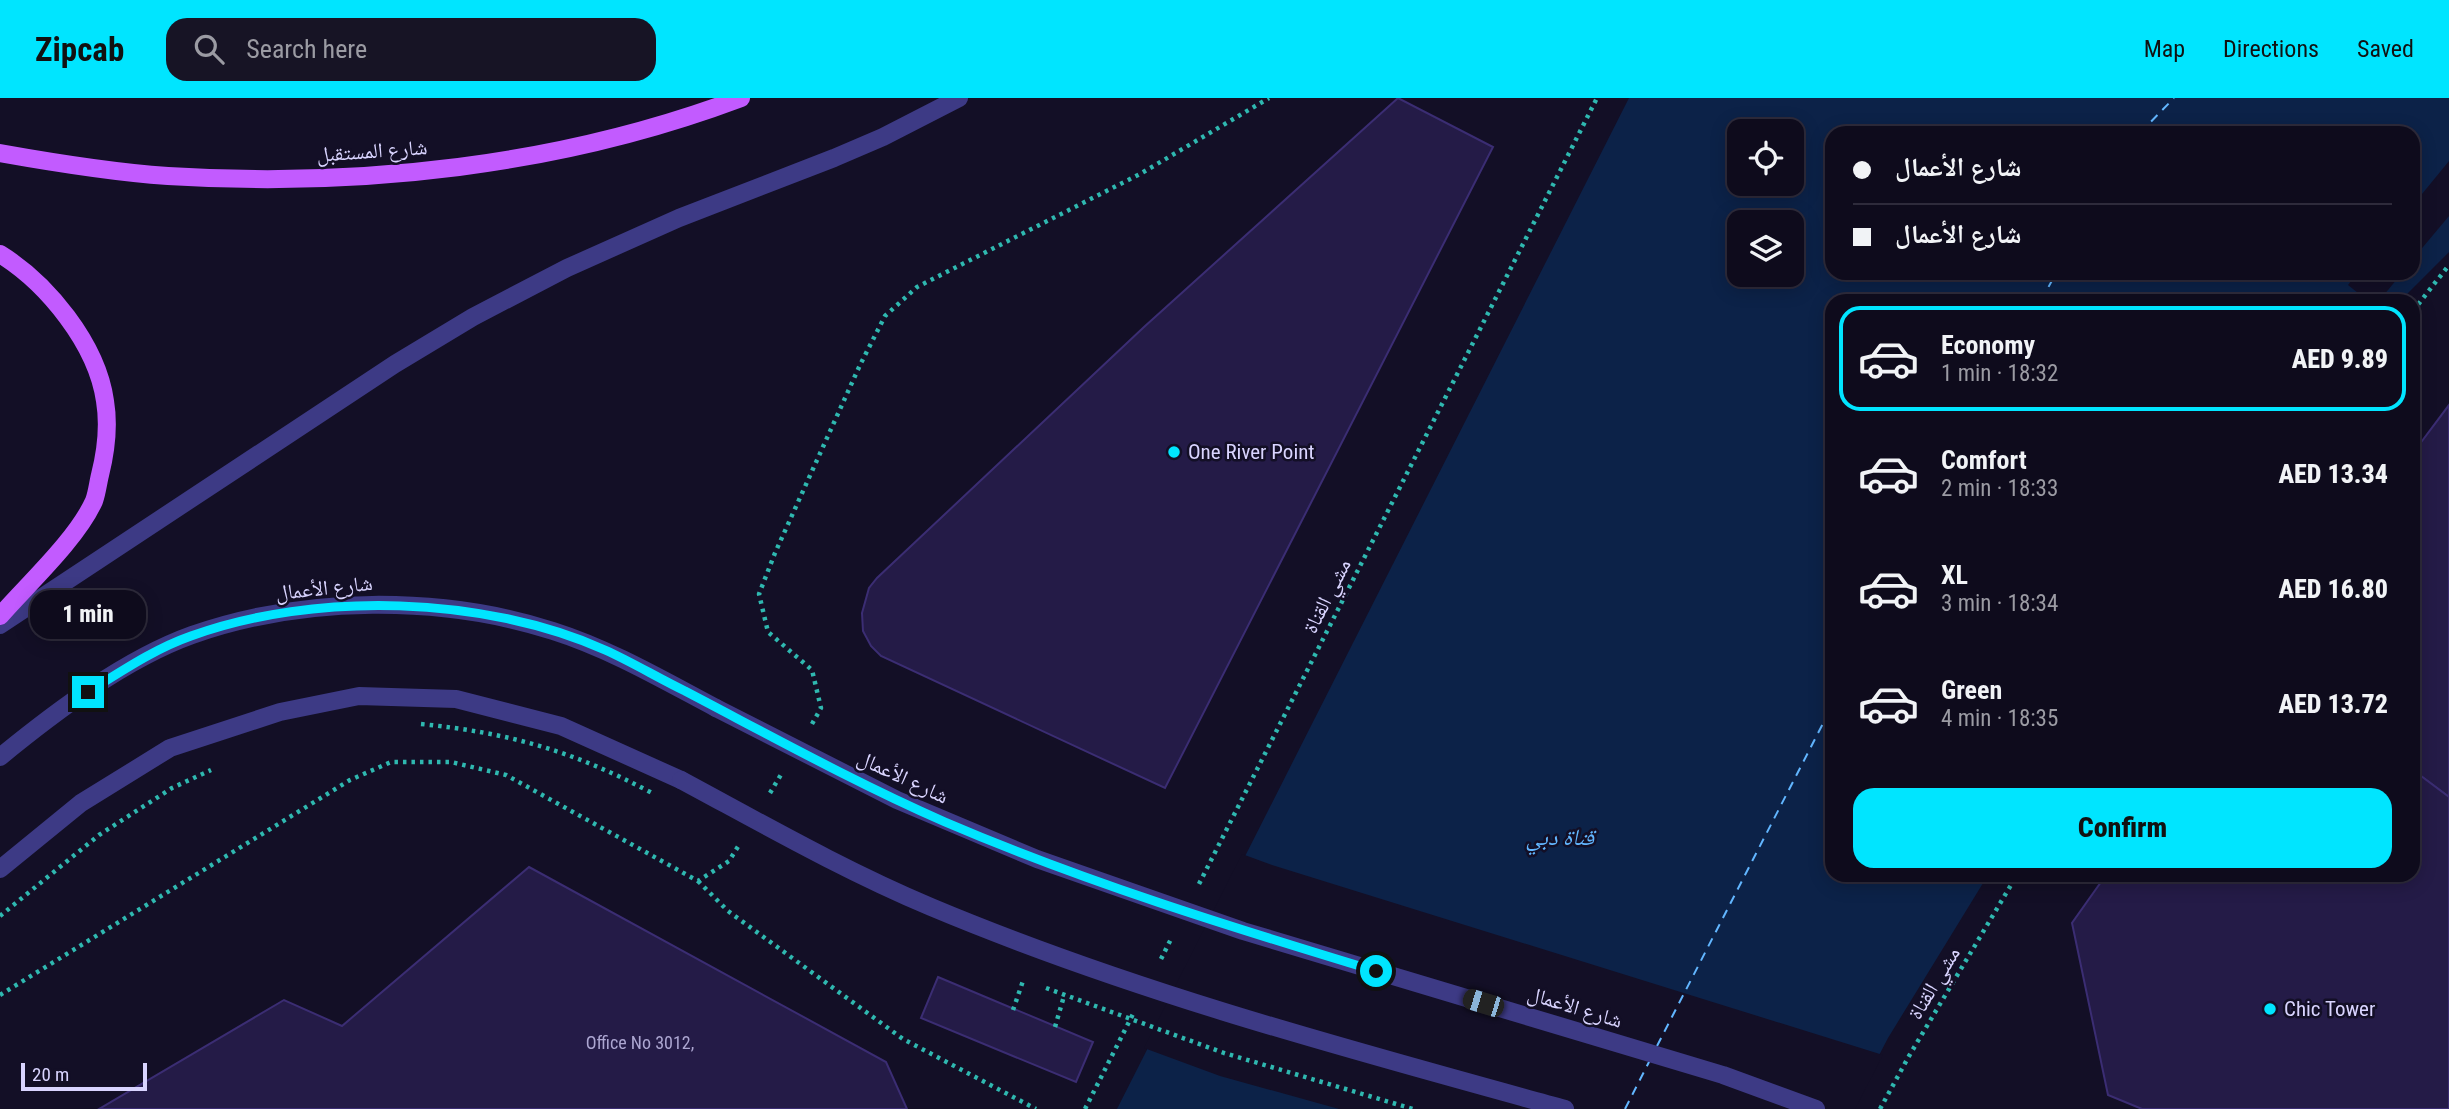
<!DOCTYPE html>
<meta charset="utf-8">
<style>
body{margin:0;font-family:"Roboto Condensed","Noto Naskh Arabic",sans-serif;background:#171425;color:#f1f3f6;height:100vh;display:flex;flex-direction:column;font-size:26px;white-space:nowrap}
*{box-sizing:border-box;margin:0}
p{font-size:23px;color:#9b9ba3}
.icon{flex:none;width:38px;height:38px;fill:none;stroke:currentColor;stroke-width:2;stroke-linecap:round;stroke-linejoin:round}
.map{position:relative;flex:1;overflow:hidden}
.details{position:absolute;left:1825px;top:196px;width:595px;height:588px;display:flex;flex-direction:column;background:#0e0b1c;border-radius:21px;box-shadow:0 4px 18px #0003,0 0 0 2px #2e2b3b}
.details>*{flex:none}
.banner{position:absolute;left:1825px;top:28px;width:595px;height:154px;border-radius:21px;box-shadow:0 4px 18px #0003,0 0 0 2px #2e2b3b;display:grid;align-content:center;height:154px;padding:0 28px;background:#0e0b1c}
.tools{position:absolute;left:1727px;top:21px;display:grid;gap:14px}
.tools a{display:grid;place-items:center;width:77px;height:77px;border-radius:14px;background:#0e0b1c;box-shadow:0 4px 18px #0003,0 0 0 2px #2e2b3b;font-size:35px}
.scale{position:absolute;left:21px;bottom:18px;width:126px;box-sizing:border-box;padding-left:7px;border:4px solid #d9d4ff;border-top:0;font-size:19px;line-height:24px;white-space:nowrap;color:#d9d4ff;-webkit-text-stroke:5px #130f26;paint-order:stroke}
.end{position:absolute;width:32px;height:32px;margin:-16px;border:9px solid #00e5ff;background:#111;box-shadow:0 0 0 4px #111}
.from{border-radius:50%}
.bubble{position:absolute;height:49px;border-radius:21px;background:#0e0b1c;box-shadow:0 4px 18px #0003,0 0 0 2px #2e2b3b;font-size:23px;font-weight:800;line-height:49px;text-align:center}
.car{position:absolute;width:21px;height:42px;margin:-21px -10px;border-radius:9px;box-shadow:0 0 5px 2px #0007;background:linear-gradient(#222 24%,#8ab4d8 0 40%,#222 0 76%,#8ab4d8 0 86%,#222 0)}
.banner b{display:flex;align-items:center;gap:24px;height:66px;font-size:26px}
.banner b+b{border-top:2px solid #2e2b3b}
.banner i{width:18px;height:18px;background:#f1f3f6}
ul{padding:12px 0 0;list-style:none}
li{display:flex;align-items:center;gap:21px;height:105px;margin:0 14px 10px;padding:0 14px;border:4px solid transparent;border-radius:21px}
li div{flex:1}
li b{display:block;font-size:26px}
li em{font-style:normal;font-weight:800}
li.current{border-color:#00e5ff}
li>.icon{width:63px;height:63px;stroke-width:1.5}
.action{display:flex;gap:14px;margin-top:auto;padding:14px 28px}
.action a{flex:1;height:80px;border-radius:21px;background:#00e5ff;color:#111;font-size:28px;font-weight:800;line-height:80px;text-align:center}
header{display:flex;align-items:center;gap:42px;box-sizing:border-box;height:98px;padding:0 35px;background:#00e5ff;color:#111}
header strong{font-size:33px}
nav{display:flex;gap:38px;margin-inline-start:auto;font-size:24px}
.search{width:490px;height:63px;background:#171425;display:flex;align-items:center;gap:18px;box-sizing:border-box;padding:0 24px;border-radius:21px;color:#9b9ba3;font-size:26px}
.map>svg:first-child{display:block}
.water{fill:#0c2248;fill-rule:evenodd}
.pier{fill:#130f26}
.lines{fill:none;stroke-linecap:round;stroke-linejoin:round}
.ferry{stroke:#62b6ff;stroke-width:2;stroke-dasharray:9 7;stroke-linecap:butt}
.building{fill:#241b47;stroke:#3b2d73;stroke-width:2}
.path{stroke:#2fb8b0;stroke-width:4.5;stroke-dasharray:3.5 5;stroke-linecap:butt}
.minor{stroke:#3d3a85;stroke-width:18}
.major{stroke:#c25bff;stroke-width:18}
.path-bridge{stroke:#2fb8b0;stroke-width:4.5;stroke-dasharray:3.5 5;stroke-linecap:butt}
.minor-bridge{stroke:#3d3a85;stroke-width:18}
.route{stroke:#00e5ff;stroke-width:9}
.poi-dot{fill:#00e5ff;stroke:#130f26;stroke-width:2.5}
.labels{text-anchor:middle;stroke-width:5;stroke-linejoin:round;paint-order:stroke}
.number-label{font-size:18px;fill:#aca6d1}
.street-label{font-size:21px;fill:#d9d4ff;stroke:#130f26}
.poi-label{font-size:21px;fill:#d9d4ff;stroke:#130f26;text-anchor:start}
.water-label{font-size:23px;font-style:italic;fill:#62b6ff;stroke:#130f26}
</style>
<header>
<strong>Zipcab</strong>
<div class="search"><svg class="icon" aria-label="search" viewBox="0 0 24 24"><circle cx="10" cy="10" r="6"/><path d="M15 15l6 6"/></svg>Search here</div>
<nav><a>Map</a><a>Directions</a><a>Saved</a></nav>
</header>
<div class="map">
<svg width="2449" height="1011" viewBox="0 0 2449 1011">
<rect width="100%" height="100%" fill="#130f26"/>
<path class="water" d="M 1629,0 L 2449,0 L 2449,154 L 2400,203 L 1832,203 L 1832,777 L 1988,777 L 1888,940 L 1851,1011 L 1117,1011 ZM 1740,33 L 1792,33 L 1792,86 L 1740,86 ZM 1832,35 L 2413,35 L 2413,175 L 1832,175 ZM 1740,124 L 1792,124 L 1792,177 L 1740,177 Z"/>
<g class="pier">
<polygon points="2449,63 2449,118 2413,161 2413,107"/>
<polygon points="2357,175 2402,175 2379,203 2368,203 2348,187"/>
<polygon points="1242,756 1272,767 1883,957 1855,1011 1339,1011 1220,978 1144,950"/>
</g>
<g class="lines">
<g class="ferry">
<polyline points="2140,35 2174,0"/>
<polyline points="2041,203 2056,175"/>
<polyline points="1657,948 1832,608"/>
<polyline points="1625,1011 1650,962"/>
</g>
</g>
<g class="building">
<polygon points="1398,0 1493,49 1165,690 881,558 871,548 863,533 862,515 869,490 877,480 1144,229"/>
<polygon points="2449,307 2449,699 2413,672 2413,355"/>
<polygon points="2413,672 2449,699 2449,1011 2142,1011 2108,997 2072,825 2106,777 2413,777"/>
<polygon points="529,769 886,964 907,1011 99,1011 284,902 342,928"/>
<polygon points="938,879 1093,944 1076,984 921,920"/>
</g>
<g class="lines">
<g class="path">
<polyline points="2413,213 2449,167"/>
<polyline points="812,626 821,610 812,572 768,534 759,496 775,455 860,267 885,218 917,189 1140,76 1269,0"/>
<polyline points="770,695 782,675"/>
<polyline points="698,783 728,813 903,941 1036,1011"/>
<polyline points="1199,786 1597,0"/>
<polyline points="0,818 99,737 172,690 211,672"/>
<polyline points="1161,861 1171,841"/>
<polyline points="0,897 350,682 391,664 451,664 506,677 698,783 729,763 739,747"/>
<polyline points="1013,912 1024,880"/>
<polyline points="1055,929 1064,898"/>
<polyline points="1085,1011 1133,916"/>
<polyline points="1880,1011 1909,958 2017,777"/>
</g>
<g class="minor">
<polyline points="0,527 395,266 473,219 567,170 679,120 834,60 883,39 959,0"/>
<path d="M 0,659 C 55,614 125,561 192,537 C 303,498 441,497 553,533 C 610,551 663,582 716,610"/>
<polyline points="0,771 81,705 170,650 280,614 359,598 456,601 561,628 681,682"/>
</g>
<g class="major">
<path d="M 0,55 C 56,65 112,74 168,78 C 360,90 560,68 741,0"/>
<path d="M 0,156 C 47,185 97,246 105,303 C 109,327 106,353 100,377 C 98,385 97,395 94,403 C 77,441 28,486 0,518"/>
</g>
<g class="path-bridge">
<path d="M 421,626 C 510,635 573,653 652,695"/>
<polyline points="1046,890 1224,955 1413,1011"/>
</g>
<g class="minor-bridge">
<polyline points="716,610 897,702 1037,761 1243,833 1723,977 1816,1011"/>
<path d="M 681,682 C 763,726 845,773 931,809 C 1136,895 1351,952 1565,1011"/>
</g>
</g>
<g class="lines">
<path class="route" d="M 88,594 C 122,573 154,551 191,538 C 315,493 485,498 605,552 C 632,564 658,580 685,593 C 771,638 856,685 945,724 C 1085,784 1231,829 1376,873"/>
</g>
<g class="poi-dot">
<circle cx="1174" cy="354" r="7"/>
<circle cx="2270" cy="911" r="7"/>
</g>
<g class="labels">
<g class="number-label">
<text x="640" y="951">Office No 3012,</text>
</g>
<g class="street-label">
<text transform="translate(372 53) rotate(-4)" y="7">شارع المستقبل</text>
<text transform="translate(324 490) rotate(-6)" y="7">شارع الأعمال</text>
<text transform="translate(1327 498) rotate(-63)" y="7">مشي القناة</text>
<text transform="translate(903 679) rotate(25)" y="7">شارع الأعمال</text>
<text transform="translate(1934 885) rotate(-59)" y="7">مشي القناة</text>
<text transform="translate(1575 909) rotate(17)" y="7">شارع الأعمال</text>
</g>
<g class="poi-label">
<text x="1188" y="361">One River Point</text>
<text x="2284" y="918">Chic Tower</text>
</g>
<g class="water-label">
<text x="1560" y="747">قناة دبي</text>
</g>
</g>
</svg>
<div class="tools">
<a><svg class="icon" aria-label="locate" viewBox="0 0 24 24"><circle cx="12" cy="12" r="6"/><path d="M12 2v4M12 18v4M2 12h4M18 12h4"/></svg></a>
<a><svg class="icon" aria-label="layers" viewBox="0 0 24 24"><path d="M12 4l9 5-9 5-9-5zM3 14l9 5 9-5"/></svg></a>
</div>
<div class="scale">20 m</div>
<i class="end from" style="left:1376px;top:873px"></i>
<i class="end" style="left:88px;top:594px"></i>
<div class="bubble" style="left:30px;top:492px;width:116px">1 min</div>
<i class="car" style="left:1483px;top:905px;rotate:287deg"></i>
<div class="banner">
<b><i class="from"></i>شارع الأعمال</b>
<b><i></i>شارع الأعمال</b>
</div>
<section class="details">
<ul>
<li class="current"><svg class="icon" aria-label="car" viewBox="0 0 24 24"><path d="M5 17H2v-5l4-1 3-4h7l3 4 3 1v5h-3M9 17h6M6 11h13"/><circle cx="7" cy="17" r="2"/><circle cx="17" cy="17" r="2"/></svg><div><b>Economy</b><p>1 min · 18:32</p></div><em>AED 9.89</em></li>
<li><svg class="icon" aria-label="car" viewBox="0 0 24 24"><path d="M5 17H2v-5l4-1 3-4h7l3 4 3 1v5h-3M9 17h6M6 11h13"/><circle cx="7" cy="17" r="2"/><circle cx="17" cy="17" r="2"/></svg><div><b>Comfort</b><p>2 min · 18:33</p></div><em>AED 13.34</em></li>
<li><svg class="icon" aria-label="car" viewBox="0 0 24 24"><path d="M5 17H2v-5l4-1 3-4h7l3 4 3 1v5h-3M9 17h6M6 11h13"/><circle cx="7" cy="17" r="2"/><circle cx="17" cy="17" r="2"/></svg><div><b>XL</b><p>3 min · 18:34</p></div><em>AED 16.80</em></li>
<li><svg class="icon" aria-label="car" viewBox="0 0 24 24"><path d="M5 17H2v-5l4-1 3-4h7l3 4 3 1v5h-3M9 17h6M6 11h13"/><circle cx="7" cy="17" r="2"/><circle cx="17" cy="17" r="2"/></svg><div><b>Green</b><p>4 min · 18:35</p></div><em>AED 13.72</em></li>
</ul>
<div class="action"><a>Confirm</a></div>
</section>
</div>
